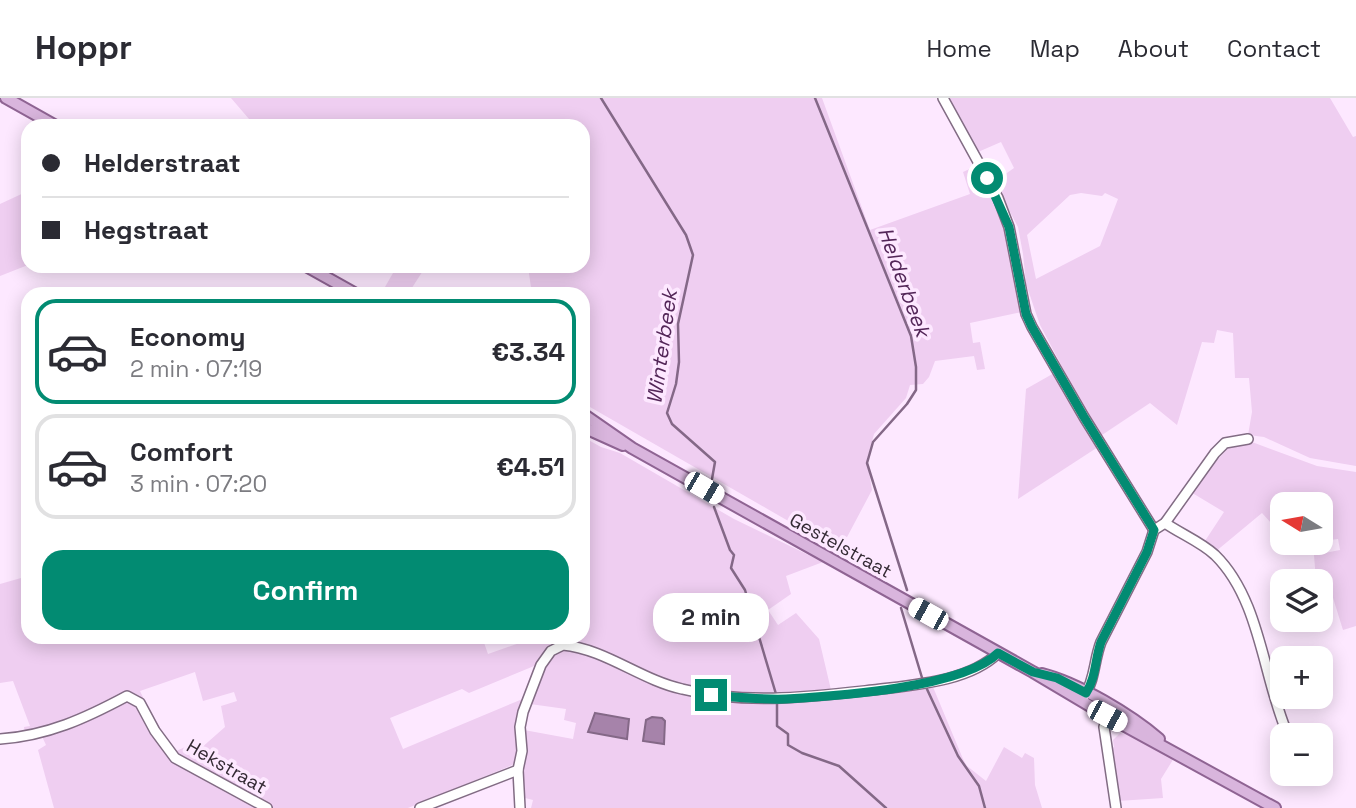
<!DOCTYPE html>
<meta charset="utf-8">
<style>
body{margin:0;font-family:"Space Grotesk",sans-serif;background:#f7f7f7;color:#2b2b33;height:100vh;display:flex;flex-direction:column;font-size:26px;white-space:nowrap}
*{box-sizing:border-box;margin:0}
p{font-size:23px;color:#7c7c81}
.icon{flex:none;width:38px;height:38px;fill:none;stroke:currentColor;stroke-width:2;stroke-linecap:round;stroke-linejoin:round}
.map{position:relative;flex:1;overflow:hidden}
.side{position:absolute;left:21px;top:189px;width:569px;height:357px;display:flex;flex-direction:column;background:#fff;border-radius:21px;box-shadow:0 4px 18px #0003}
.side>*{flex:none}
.guide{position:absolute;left:21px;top:21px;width:569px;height:154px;border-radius:21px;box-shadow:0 4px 18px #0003;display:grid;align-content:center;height:154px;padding:0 21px;background:#fff}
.needle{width:46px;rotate:281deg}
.buttons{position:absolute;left:1270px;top:394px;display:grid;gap:14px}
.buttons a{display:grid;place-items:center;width:63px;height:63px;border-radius:14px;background:#fff;box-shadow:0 4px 18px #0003;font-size:35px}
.end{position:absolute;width:32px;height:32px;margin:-16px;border:9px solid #028b72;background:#fff;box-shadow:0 0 0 4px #fff}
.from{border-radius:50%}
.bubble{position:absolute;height:49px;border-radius:21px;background:#fff;box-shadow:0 4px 18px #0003;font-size:23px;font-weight:700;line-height:49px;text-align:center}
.car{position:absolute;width:21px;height:42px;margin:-21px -10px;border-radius:9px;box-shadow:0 0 5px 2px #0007;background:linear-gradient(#fff 24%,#345 0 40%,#fff 0 76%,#345 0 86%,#fff 0)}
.guide b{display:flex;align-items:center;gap:24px;height:66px;font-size:26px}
.guide b+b{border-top:2px solid #e1e1e2}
.guide i{width:18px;height:18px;background:#2b2b33}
ul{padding:12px 0 0;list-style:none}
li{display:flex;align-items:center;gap:21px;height:105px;margin:0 14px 10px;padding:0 7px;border:4px solid #e1e1e2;border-radius:21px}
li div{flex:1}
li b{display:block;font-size:26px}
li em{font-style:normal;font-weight:700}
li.active{border-color:#028b72}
li>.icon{width:63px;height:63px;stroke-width:1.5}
.primary-button{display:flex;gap:14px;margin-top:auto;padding:14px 21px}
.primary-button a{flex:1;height:80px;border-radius:21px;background:#028b72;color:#fff;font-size:28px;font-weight:700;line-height:80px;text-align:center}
header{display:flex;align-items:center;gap:42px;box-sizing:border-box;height:98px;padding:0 35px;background:#fff;border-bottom:2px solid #e1e1e2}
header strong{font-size:33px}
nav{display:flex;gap:38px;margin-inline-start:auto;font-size:24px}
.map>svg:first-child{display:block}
.green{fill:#efcef1;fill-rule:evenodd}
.water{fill:#a683aa;stroke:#846887;stroke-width:2}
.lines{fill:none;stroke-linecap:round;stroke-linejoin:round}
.stream{stroke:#846887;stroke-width:2.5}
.minor-casing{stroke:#826c84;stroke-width:12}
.major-casing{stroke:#8f6493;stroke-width:14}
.minor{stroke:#fff;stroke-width:9}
.major{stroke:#d9b5dd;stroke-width:10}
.route{stroke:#028b72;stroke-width:9}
.labels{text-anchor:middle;stroke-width:7;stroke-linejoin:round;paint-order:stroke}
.street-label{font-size:19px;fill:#342a34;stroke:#fde8ff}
.water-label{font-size:21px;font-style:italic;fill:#532658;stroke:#fde8ff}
</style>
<header>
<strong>Hoppr</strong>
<nav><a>Home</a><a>Map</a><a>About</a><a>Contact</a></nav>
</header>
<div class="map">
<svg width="1356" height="710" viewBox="0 0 1356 710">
<rect width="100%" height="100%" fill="#fde8ff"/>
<g class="green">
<polygon points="231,0 822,0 870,132 970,96 963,74 976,68 997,106 1006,134 1022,214 970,225 973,245 980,244 985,271 977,272 974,258 935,263 929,279 923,286 910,287 906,300 874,336 867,362 872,392 837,458 820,447 811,436 583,305 583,196 532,196 528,169 583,168 583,28 255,28"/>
<path d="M 947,0 L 1330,0 L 1353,39 L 1356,38 L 1356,368 L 1310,360 L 1264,339 L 1248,337 L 1252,314 L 1249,280 L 1235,280 L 1233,235 L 1217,232 L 1214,245 L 1202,244 L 1177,327 L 1150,305 L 1099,339 L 1040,227 L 1026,186 L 1023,156 L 1018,129 L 994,84 L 1014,70 L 1001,44 L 978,54 ZM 1081,95 L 1102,98 L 1105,95 L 1118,101 L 1100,148 L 1036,181 L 1027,137 L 1070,97 Z"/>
<polygon points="28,93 28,167 0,178 0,106"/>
<polygon points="397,168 426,168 408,196 381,196"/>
<polygon points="1056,274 1098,349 1018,401 1026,291"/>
<path d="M 583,339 L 601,349 L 620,355 L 734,421 L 823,464 L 786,478 L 791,496 L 768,512 L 778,527 L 796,515 L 819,541 L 831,592 C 782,595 733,599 685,587 C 660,581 638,569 615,559 C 596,552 576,548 559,539 L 583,539 Z"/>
<polygon points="1252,344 1317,368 1356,374 1356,528 1343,532 1329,487 1321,488 1321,483 1316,483 1314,457 1340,452 1338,441 1321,443 1321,406 1283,406 1283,438 1262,415 1215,454 1203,446 1224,414 1189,393 1232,346"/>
<path d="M 28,478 L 28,539 L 482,539 L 488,556 L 537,539 L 549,539 L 552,543 L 539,566 L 469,595 L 462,591 L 390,620 L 403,651 L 525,600 L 517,665 L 408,710 L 273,710 L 233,689 L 261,710 L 54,710 L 38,652 L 46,647 L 40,634 L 25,636 L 24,629 L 30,628 L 13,583 L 0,585 L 0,486 ZM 195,574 L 203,603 L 234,594 L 237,603 L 221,608 L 225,629 L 200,651 L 198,643 L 170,656 L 140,593 Z"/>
<path d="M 563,551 C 607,558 641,587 683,596 C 766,613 851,598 933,589 L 963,661 L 967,668 L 986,683 L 1004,649 L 1022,660 L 1025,655 L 1034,660 L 1035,687 L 1042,710 L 531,710 L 533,702 L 521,699 L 525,658 L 524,632 L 573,641 L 576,625 L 564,622 L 566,611 L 530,606 C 537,588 543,558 563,551 Z"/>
<polygon points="1120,635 1131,637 1174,660 1161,681 1163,700 1118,703 1111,651 1114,649 1113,642"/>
</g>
<g class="water">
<polygon points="595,615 629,621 627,641 588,634"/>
<polygon points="652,619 662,620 665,623 664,646 643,643 646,622"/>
</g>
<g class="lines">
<g class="stream">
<polyline points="601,0 686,137 693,157 678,226 679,264 676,286 667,315 672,326 715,364 712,381"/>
<polyline points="815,0 911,238 916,269 916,292 907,306 873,344 867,365 907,492"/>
<polyline points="714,409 730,452 734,457 731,470 745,492 776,596"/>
<polyline points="901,510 923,583"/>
<polyline points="926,589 958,658 979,688 985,710"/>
<polyline points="777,606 777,628 788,636 788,647 802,655 839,668 886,710"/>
</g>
<defs>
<g id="minor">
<polyline points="943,0 998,100 1009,129 1026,216 1032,229 1084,319 1154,432"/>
<path d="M 1165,425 C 1181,436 1201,444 1215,457 C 1261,502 1263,581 1288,637"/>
<path d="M 1085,597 C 1095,581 1094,562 1101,544 L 1147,454 L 1154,432 L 1165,425 L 1215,355 L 1225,345 L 1248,341"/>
<polyline points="1109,614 1104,629 1116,710"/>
<path d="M 0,641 C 47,638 86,620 127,598 L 140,605 L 155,633 L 175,660 L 267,710"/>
<polyline points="420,710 518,672"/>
<path d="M 520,710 L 518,672 L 522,653 L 520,629 L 523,614 L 541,567 L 551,553 L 563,547 C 605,551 641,582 682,591 C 745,607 809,599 873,592 C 912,587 969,584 998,555"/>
</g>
<g id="major">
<polyline points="6,0 56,28"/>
<polyline points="306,168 356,196"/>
<polyline points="583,316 632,350 1033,574 1107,618 1275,710"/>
<polyline points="583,329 623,347"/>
<path d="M 1042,576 C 1078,585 1131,617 1159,641"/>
</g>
</defs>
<use href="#minor" class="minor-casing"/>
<use href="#major" class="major-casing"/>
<use href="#minor" class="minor"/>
<use href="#major" class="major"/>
</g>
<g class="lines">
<path class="route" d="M 711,597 C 736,599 761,602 786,601 C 836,598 963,590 998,555 L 1033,574 L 1057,580 L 1086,595 C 1096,580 1095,561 1101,544 L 1147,454 L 1154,432 L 1084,319 L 1032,229 L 1026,216 L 1009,129 L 987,80"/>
</g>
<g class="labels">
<g class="street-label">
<text transform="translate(841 447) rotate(29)" y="7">Gestelstraat</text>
<text transform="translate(227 668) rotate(30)" y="7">Hekstraat</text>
</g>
<g class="water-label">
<text transform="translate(904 184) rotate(70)" y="7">Helderbeek</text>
<text transform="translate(662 249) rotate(-82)" y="7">Winterbeek</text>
</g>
</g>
</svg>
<div class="buttons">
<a><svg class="needle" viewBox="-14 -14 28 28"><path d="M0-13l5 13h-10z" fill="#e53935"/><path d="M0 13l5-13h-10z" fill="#7c7c81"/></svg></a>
<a><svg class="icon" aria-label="layers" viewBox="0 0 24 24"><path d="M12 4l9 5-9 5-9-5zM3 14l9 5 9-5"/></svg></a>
<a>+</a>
<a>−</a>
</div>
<i class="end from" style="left:987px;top:80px"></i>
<i class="end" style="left:711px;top:597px"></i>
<div class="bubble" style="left:653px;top:495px;width:116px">2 min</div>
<i class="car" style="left:704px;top:390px;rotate:120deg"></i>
<i class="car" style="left:928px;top:516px;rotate:299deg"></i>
<i class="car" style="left:1107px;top:618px;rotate:118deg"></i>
<div class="guide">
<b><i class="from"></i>Helderstraat</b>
<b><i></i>Hegstraat</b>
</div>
<section class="side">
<ul>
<li class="active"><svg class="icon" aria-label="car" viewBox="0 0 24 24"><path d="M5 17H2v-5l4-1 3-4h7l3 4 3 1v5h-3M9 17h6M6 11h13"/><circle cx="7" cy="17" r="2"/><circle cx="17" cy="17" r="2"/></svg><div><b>Economy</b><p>2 min · 07:19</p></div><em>€3.34</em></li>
<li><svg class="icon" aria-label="car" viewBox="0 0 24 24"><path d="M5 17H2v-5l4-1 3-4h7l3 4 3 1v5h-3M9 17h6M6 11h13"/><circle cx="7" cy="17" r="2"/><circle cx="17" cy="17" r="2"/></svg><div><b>Comfort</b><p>3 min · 07:20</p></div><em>€4.51</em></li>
</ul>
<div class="primary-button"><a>Confirm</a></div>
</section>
</div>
